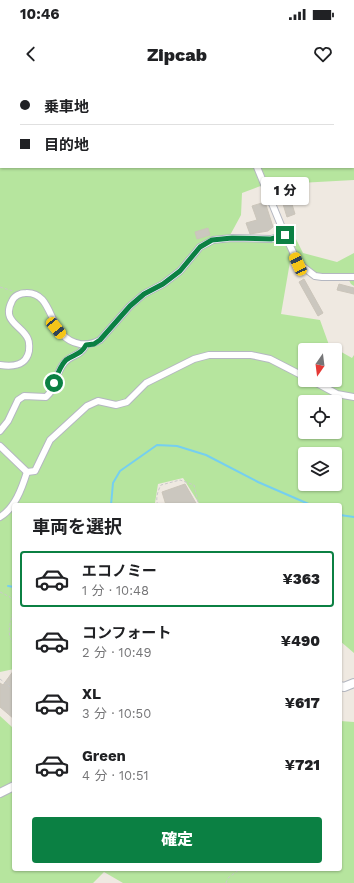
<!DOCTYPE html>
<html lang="ja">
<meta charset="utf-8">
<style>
body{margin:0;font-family:"Work Sans","Noto Sans JP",sans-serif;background:#f6f6f6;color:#202124;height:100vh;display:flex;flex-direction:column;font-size:15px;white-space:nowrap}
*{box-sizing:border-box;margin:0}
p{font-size:13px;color:#757577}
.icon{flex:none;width:22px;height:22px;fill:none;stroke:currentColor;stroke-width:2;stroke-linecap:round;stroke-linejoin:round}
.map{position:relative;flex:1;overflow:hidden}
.sheet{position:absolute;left:12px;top:423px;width:330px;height:368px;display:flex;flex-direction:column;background:#fff;border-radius:4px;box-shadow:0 1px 3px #0004}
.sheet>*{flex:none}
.banner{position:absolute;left:0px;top:0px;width:354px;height:88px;box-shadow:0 1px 3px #0004;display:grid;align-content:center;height:88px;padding:0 20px;background:#fff}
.needle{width:26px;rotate:194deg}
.fabs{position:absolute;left:298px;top:263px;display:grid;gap:8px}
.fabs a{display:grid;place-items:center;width:44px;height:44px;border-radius:4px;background:#fff;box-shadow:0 1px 3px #0004;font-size:20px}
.end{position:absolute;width:18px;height:18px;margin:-9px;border:5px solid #0b8043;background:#fff;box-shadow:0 0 0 2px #fff}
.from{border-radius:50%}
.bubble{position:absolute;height:28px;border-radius:4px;background:#fff;box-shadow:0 1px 3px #0004;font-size:13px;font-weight:800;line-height:28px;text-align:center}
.car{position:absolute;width:12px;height:24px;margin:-12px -6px;border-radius:5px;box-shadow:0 0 3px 1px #0007;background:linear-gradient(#f5c518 24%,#345 0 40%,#f5c518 0 76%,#345 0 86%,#f5c518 0)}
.banner b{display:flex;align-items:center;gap:14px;height:38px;font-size:15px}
.banner b+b{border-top:1px solid #e0e0e0}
.banner i{width:10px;height:10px;background:#202124}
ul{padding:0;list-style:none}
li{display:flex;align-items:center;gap:12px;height:56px;margin:0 8px 6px;padding:0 12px;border:2px solid transparent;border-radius:4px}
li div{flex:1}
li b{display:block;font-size:15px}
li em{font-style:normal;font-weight:800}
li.selected{border-color:#0b8043}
li>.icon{width:36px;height:36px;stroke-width:1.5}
h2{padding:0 20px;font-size:18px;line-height:48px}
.primary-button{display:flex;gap:8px;margin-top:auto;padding:8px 20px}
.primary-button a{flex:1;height:46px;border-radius:4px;background:#0b8043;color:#fff;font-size:16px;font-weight:800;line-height:46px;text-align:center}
.status{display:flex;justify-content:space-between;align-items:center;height:28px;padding:0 20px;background:#fff;direction:ltr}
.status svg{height:11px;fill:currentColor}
header{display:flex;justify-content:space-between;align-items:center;height:52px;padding:0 20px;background:#fff;font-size:18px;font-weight:800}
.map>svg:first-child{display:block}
.green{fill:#b6e59e;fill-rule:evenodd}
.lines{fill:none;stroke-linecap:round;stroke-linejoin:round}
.stream{stroke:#75cff0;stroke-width:2}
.building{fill:#cbc7bf;stroke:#cbc5ba}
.street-casing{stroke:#b4b7c1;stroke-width:8}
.secondary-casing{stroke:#b4b7c1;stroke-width:10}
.path{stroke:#c9c9c9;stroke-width:1;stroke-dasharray:3 2;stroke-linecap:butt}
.street{stroke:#fff;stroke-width:6}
.secondary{stroke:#fff;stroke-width:8}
.route{stroke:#0b8043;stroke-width:5}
</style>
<div class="status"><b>10:46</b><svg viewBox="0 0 49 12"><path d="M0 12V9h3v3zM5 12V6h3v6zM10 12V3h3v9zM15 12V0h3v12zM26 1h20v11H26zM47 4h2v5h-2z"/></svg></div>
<header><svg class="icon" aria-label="back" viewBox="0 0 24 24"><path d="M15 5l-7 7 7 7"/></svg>Zipcab<svg class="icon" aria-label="heart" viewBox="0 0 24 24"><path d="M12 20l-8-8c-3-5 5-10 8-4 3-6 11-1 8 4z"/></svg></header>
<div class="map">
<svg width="354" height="803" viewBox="0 0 354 803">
<rect width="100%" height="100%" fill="#efe9e1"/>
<g class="green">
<path d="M 0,0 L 230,0 L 1,1 L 1,87 L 353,87 L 354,48 L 354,100 L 263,105 L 242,113 L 241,135 L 228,159 L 276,162 L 293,153 L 303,173 L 337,182 L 354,173 L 354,206 L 351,204 L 346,195 L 316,193 L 291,176 L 281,234 L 320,240 L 329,265 L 352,278 L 354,275 L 354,573 L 340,561 L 340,425 L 200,425 L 183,398 L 158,404 L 155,423 L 156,425 L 14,425 L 14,589 L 0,592 ZM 305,270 L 335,270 L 335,300 L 305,300 ZM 305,322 L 335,322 L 335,352 L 305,352 ZM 305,374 L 335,374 L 335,404 L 305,404 Z"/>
<polygon points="0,636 12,647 12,665 14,665 14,789 340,789 340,641 354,642 354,803 123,803 104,792 93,803 0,803"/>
</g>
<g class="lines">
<g class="stream">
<polyline points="111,425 113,403 120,391 157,365 177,366 206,375 258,402 311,425"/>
<polyline points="340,435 354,437"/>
<polyline points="8,506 14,507"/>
</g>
</g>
<g class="building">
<polygon points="291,121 295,134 287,137 283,124"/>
<polygon points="265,122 273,147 268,151 250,154 246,143 257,140 252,126"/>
<polygon points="208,148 210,155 197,159 195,152"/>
<polygon points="304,199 323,233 318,236 299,202"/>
<polygon points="339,204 354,208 354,214 337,210"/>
<polygon points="185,404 197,425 166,425 162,412"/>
<polygon points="14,590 14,639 0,627 0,603 3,605"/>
</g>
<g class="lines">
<defs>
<g id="street">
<polyline points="316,1 316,0"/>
<polyline points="257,87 285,155 298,183 315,196 322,197 354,197"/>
<path d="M 0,285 C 13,287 26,286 29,271 C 29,267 30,263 28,259 C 22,245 1,242 12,221 C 14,216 20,213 26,213 C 56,212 46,258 80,264 C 88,265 93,264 100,260 L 130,226 L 144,214 L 163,204 L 180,191 L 200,167 L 213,160 L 232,158 L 271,159 L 285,155"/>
<polyline points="311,300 337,314 354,317"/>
<path d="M 0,351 L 8,341 L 18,320 L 24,316 L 46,317 C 56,309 55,294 64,283 C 71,274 80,277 86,265"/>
<polyline points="0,366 27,392"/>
<polyline points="27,392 35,391 50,360 87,326 98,321 116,325 127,322 146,303 194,279 209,275 251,275 270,279 305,297"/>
<path d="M 0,437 C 15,428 22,408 27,392"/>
</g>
<g id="secondary">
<polyline points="340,606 344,607 354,603"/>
<polyline points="0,713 14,706"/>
</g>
</defs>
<use href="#street" class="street-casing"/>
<use href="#secondary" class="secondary-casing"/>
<g class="path">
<polyline points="0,207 13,211"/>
<path d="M 158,425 C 155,419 158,410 161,405 L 180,400 L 194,405 L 198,422 L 202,425"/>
<polyline points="0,512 10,517 14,523"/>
<path d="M 14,528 C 11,541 5,554 14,565"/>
<polyline points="0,599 14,610"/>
<polyline points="226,803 228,798 240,789"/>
</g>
<use href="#street" class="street"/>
<use href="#secondary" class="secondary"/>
</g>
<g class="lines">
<path class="route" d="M 54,303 C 57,295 60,286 66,280 C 74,274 81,275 86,265 L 94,264 L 100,260 L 130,226 L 144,214 L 163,204 L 180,191 L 200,167 L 212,160 L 232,158 L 271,159 L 285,155"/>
</g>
</svg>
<div class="fabs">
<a><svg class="needle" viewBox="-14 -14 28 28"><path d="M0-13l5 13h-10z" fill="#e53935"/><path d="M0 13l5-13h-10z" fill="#757577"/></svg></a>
<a><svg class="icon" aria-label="locate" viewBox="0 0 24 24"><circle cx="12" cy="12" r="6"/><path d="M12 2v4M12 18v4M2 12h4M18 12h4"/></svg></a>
<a><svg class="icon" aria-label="layers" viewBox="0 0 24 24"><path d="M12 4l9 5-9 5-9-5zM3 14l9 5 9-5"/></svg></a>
</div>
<i class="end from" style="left:54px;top:303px"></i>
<i class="end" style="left:285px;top:155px"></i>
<div class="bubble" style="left:261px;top:97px;width:48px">1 分</div>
<i class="car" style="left:298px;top:184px;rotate:335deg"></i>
<i class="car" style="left:56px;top:248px;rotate:141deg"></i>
<div class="banner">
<b><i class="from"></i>乗車地</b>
<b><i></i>目的地</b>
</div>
<section class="sheet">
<h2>車両を選択</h2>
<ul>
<li class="selected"><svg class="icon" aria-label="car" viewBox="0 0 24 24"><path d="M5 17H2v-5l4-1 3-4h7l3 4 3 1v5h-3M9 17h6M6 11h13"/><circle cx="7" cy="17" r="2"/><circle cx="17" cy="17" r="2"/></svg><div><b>エコノミー</b><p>1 分 · 10:48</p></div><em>¥363</em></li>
<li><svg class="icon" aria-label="car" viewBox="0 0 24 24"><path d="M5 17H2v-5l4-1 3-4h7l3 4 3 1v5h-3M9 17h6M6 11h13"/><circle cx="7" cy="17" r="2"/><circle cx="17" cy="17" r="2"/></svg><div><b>コンフォート</b><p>2 分 · 10:49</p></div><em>¥490</em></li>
<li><svg class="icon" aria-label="car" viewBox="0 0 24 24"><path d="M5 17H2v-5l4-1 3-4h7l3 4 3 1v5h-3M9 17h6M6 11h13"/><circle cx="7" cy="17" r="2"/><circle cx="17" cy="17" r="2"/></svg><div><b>XL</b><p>3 分 · 10:50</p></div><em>¥617</em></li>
<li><svg class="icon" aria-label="car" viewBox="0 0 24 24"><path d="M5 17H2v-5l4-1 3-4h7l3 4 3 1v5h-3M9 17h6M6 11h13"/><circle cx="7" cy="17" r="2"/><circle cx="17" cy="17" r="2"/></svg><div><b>Green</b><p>4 分 · 10:51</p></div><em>¥721</em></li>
</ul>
<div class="primary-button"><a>確定</a></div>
</section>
</div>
